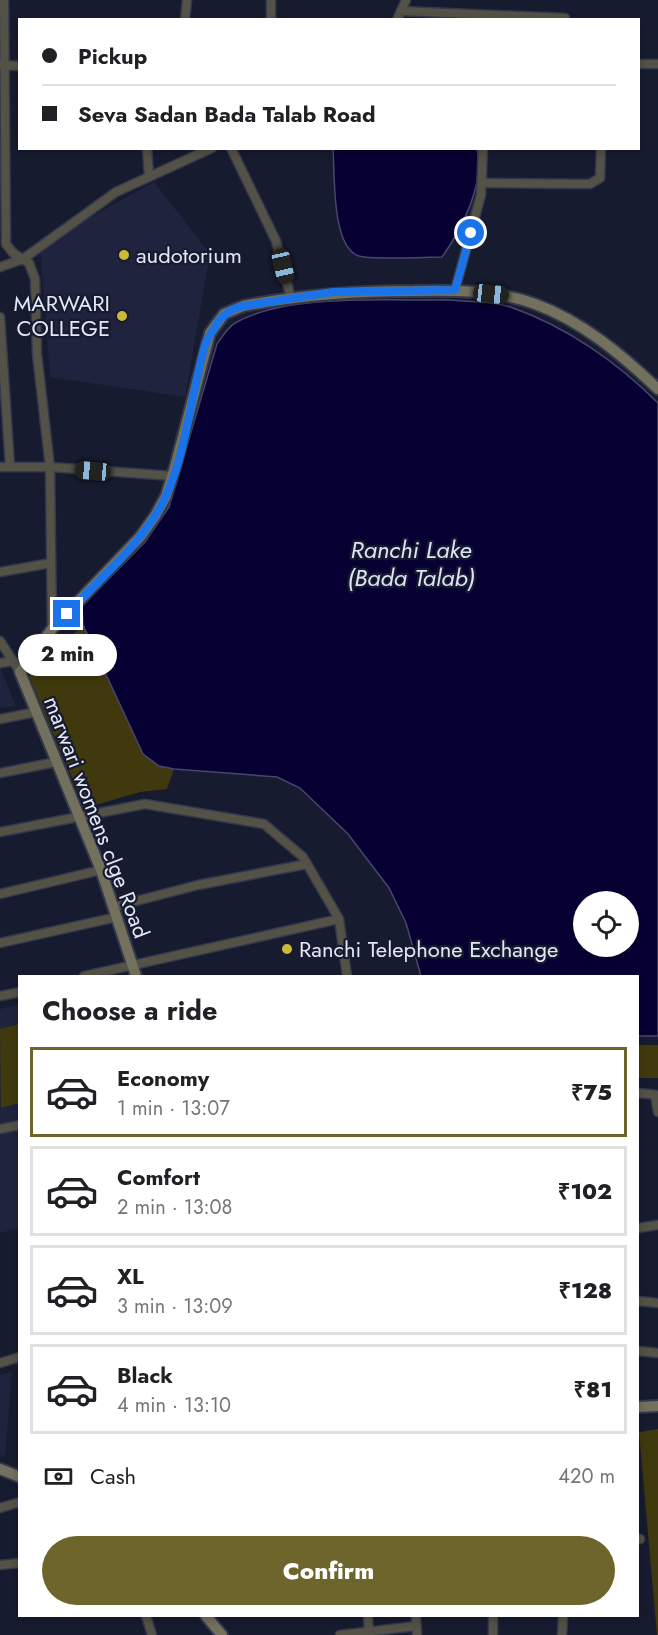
<!DOCTYPE html>
<meta charset="utf-8">
<style>
body{margin:0;font-family:Jost,sans-serif;background:#f2f2f2;color:#202124;height:100vh;display:flex;flex-direction:column;font-size:22px;white-space:nowrap}
*{box-sizing:border-box;margin:0}
p{font-size:20px;color:#757577}
.icon{flex:none;width:33px;height:33px;fill:none;stroke:currentColor;stroke-width:2;stroke-linecap:round;stroke-linejoin:round}
.map{position:relative;flex:1;overflow:hidden}
.panel{position:absolute;left:18px;top:975px;width:621px;height:642px;display:flex;flex-direction:column;background:#fff;border-radius:0px;box-shadow:0 3px 9px #0003}
.panel>*{flex:none}
.top-card{position:absolute;left:18px;top:18px;width:622px;height:132px;border-radius:0px;box-shadow:0 3px 9px #0003;display:grid;align-content:center;height:132px;padding:0 24px;background:#fff}
.buttons{position:absolute;left:573px;top:891px;display:grid;gap:12px}
.buttons a{display:grid;place-items:center;width:66px;height:66px;border-radius:50%;background:#fff;box-shadow:0 3px 9px #0003;font-size:30px}
.end{position:absolute;width:27px;height:27px;margin:-14px;border:8px solid #1a73e8;background:#fff;box-shadow:0 0 0 3px #fff}
.from{border-radius:50%}
.bubble{position:absolute;height:42px;border-radius:21px;background:#fff;box-shadow:0 3px 9px #0003;font-size:20px;font-weight:800;line-height:42px;text-align:center}
.car{position:absolute;width:18px;height:36px;margin:-18px -9px;border-radius:8px;box-shadow:0 0 4px 2px #0007;background:linear-gradient(#222 24%,#8ab4d8 0 40%,#222 0 76%,#8ab4d8 0 86%,#222 0)}
.top-card b{display:flex;align-items:center;gap:21px;height:57px;font-size:22px}
.top-card b+b{border-top:2px solid #e0e0e0}
.top-card i{width:15px;height:15px;background:#202124}
ul{padding:0;list-style:none}
li{display:flex;align-items:center;gap:18px;height:90px;margin:0 12px 9px;padding:0 12px;border:3px solid #e0e0e0;border-radius:0px}
li div{flex:1}
li b{display:block;font-size:22px}
li em{font-style:normal;font-weight:800}
li.selected{border-color:#6e652d}
li>.icon{width:54px;height:54px;stroke-width:1.5}
h2{padding:0 24px;font-size:27px;line-height:72px}
.pay{display:flex;align-items:center;gap:15px;height:66px;padding:0 24px;font-size:22px}
.pay p{margin-inline-start:auto}
.cta{display:flex;gap:12px;margin-top:auto;padding:12px 24px}
.cta a{flex:1;height:69px;border-radius:36px;background:#6e652d;color:#fff;font-size:24px;font-weight:800;line-height:69px;text-align:center}
.map>svg:first-child{display:block}
.built{fill:#1f233d}
.green{fill:#40390e}
.water{fill:#060033;stroke:#49456d;stroke-width:1.5;fill-rule:evenodd}
.lines{fill:none;stroke-linecap:round;stroke-linejoin:round}
.street-casing{stroke:#34384b;stroke-width:11}
.secondary-casing{stroke:#34384b;stroke-width:14}
.street{stroke:#545247;stroke-width:8}
.secondary{stroke:#73705e;stroke-width:10}
.route{stroke:#1a73e8;stroke-width:8}
.poi-dot{fill:#cdb938;stroke:#171b2f;stroke-width:2}
.labels{text-anchor:middle;stroke-width:4.5;stroke-linejoin:round;paint-order:stroke}
.poi-label{font-size:22px;fill:#e4e7f5;stroke:#171b2f;text-anchor:start}
.street-label{font-size:22px;fill:#e4e7f5;stroke:#171b2f}
.water-label{font-size:24px;font-style:italic;fill:#dee3f6;stroke:#171b2f}
</style>
<div class="map">
<svg width="658" height="1635" viewBox="0 0 658 1635">
<rect width="100%" height="100%" fill="#171b2f"/>
<g class="built">
<polygon points="154,182 210,254 185,397 50,377 40,249 49,240"/>
<polygon points="0,667 16,706 0,708"/>
<polygon points="19,1005 19,1228 0,1233 0,1009"/>
<polygon points="12,1372 5,1456 0,1455 0,1375"/>
</g>
<g class="green">
<polygon points="83,625 143,754 159,766 174,769 167,789 140,792 85,808 29,676"/>
<polygon points="19,1024 19,1103 1,1108 0,1029"/>
<rect x="638" y="1045" width="20" height="33"/>
<polygon points="658,1429 658,1635 657,1635 639,1432"/>
</g>
<g class="water">
<path d="M 333,149 L 477,149 C 485,184 462,229 442,257 C 425,257 371,260 359,256 C 331,247 335,174 333,149 Z"/>
<path d="M 449,300 C 469,302 495,301 513,308 C 567,327 618,363 658,403 L 658,1036 L 638,1036 L 638,976 L 421,976 L 406,923 L 389,888 L 348,834 L 300,788 L 277,777 L 174,769 L 159,766 L 143,754 L 83,625 L 82,606 L 145,542 L 169,507 L 217,344 C 222,337 228,327 235,323 C 287,293 390,301 449,300 ZM 584,902 L 628,902 L 628,946 L 584,946 Z"/>
</g>
<g class="lines">
<defs>
<g id="street">
<polyline points="4,0 6,244 13,253 29,263 35,279 37,354 50,467 52,629"/>
<polyline points="271,0 271,20"/>
<polyline points="401,11 565,18"/>
<polyline points="185,20 187,0"/>
<polyline points="397,20 406,0"/>
<polyline points="639,64 658,64"/>
<polyline points="0,65 20,66"/>
<polyline points="147,148 149,176"/>
<polyline points="231,148 276,241 291,298"/>
<polyline points="483,183 590,184 600,178 601,148"/>
<polyline points="0,267 23,259 116,192 212,148"/>
<polyline points="455,290 481,195 483,148"/>
<polyline points="0,317 10,466"/>
<polyline points="0,467 50,467 173,476"/>
<polyline points="0,572 51,563"/>
<polyline points="0,641 20,672"/>
<polyline points="0,663 13,661"/>
<polyline points="0,719 36,712"/>
<polyline points="0,773 56,762"/>
<polyline points="0,832 145,804 264,824 303,857 339,919 347,976"/>
<polyline points="0,894 101,870"/>
<polyline points="113,907 198,885 307,864"/>
<polyline points="0,943 117,917"/>
<polyline points="84,976 339,919"/>
<polyline points="0,996 20,992"/>
<polyline points="638,1093 658,1095"/>
<polyline points="655,1095 658,1112"/>
<polyline points="0,1129 20,1125"/>
<polyline points="638,1228 658,1225"/>
<polyline points="638,1301 658,1303"/>
<polyline points="638,1351 658,1353"/>
<polyline points="0,1363 20,1357"/>
<polyline points="0,1508 20,1502"/>
<polyline points="638,1539 640,1539"/>
<polyline points="0,1565 20,1563"/>
<polyline points="146,1616 152,1635"/>
<polyline points="368,1616 369,1635"/>
<polyline points="416,1616 417,1635"/>
<polyline points="340,1635 416,1626"/>
<polyline points="493,1635 493,1616"/>
<polyline points="562,1635 563,1616"/>
</g>
<g id="secondary">
<path d="M 136,976 L 101,870 L 20,672 L 52,629 L 140,537 L 155,516 L 166,496 L 175,467 L 210,333 L 224,314 L 243,306 C 300,295 356,291 414,291 C 455,290 497,290 535,304 C 582,321 622,355 658,389"/>
<polyline points="638,1407 658,1406"/>
<polyline points="0,1469 20,1477"/>
<polyline points="206,1616 222,1635"/>
</g>
</defs>
<use href="#street" class="street-casing"/>
<use href="#secondary" class="secondary-casing"/>
<use href="#street" class="street"/>
<use href="#secondary" class="secondary"/>
</g>
<g class="lines">
<path class="route" d="M 67,614 C 98,580 138,547 161,506 C 187,457 190,395 206,342 L 219,320 L 231,310 L 243,306 L 333,292 L 455,290 L 471,233"/>
</g>
<g class="poi-dot">
<circle cx="124" cy="255" r="6"/>
<circle cx="122" cy="316" r="6"/>
<circle cx="287" cy="949" r="6"/>
</g>
<g class="labels">
<g class="poi-label">
<text x="136" y="263">audotorium</text>
<text x="110" y="311" text-anchor="end">MARWARI<tspan x="110" dy="25">COLLEGE</tspan></text>
<text x="299" y="957">Ranchi Telephone Exchange</text>
</g>
<g class="street-label">
<text transform="translate(97 817) rotate(69)" y="8">marwari womens clge Road</text>
</g>
<g class="water-label">
<text x="411" y="558">Ranchi Lake<tspan x="411" dy="28">(Bada Talab)</tspan></text>
</g>
</g>
</svg>
<div class="buttons">
<a><svg class="icon" aria-label="locate" viewBox="0 0 24 24"><circle cx="12" cy="12" r="6"/><path d="M12 2v4M12 18v4M2 12h4M18 12h4"/></svg></a>
</div>
<i class="end from" style="left:471px;top:233px"></i>
<i class="end" style="left:67px;top:614px"></i>
<div class="bubble" style="left:18px;top:634px;width:99px">2 min</div>
<i class="car" style="left:283px;top:266px;rotate:167deg"></i>
<i class="car" style="left:491px;top:294px;rotate:96deg"></i>
<i class="car" style="left:93px;top:471px;rotate:275deg"></i>
<div class="top-card">
<b><i class="from"></i>Pickup</b>
<b><i></i>Seva Sadan Bada Talab Road</b>
</div>
<section class="panel">
<h2>Choose a ride</h2>
<ul>
<li class="selected"><svg class="icon" aria-label="car" viewBox="0 0 24 24"><path d="M5 17H2v-5l4-1 3-4h7l3 4 3 1v5h-3M9 17h6M6 11h13"/><circle cx="7" cy="17" r="2"/><circle cx="17" cy="17" r="2"/></svg><div><b>Economy</b><p>1 min · 13:07</p></div><em>₹75</em></li>
<li><svg class="icon" aria-label="car" viewBox="0 0 24 24"><path d="M5 17H2v-5l4-1 3-4h7l3 4 3 1v5h-3M9 17h6M6 11h13"/><circle cx="7" cy="17" r="2"/><circle cx="17" cy="17" r="2"/></svg><div><b>Comfort</b><p>2 min · 13:08</p></div><em>₹102</em></li>
<li><svg class="icon" aria-label="car" viewBox="0 0 24 24"><path d="M5 17H2v-5l4-1 3-4h7l3 4 3 1v5h-3M9 17h6M6 11h13"/><circle cx="7" cy="17" r="2"/><circle cx="17" cy="17" r="2"/></svg><div><b>XL</b><p>3 min · 13:09</p></div><em>₹128</em></li>
<li><svg class="icon" aria-label="car" viewBox="0 0 24 24"><path d="M5 17H2v-5l4-1 3-4h7l3 4 3 1v5h-3M9 17h6M6 11h13"/><circle cx="7" cy="17" r="2"/><circle cx="17" cy="17" r="2"/></svg><div><b>Black</b><p>4 min · 13:10</p></div><em>₹81</em></li>
</ul>
<div class="pay"><svg class="icon" aria-label="cash" viewBox="0 0 24 24"><path d="M3 7h18v10H3z"/><circle cx="12" cy="12" r="2"/></svg>Cash<p>420 m</p></div>
<div class="cta"><a>Confirm</a></div>
</section>
</div>
